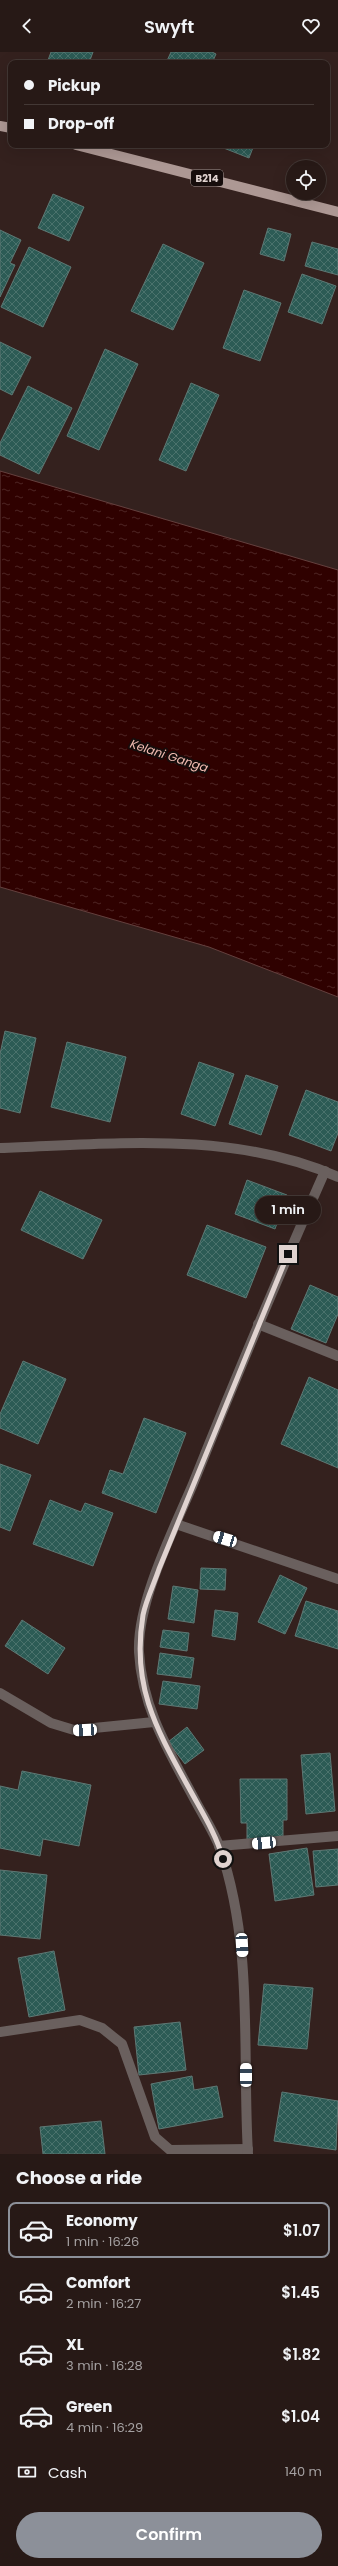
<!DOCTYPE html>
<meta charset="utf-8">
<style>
body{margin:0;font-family:Poppins,sans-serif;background:#332623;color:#f1f3f6;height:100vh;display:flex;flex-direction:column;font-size:15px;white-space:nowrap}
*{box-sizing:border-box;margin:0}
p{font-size:13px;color:#a4a0a1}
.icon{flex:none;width:22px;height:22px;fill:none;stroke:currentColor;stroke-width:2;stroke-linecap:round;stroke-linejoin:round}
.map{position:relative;height:2102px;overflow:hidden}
.drawer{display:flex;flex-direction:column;background:#271916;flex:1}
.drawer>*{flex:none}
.hud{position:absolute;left:8px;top:8px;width:322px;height:88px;border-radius:8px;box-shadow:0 4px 16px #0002,0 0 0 1px #433835;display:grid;align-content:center;height:88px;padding:0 16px;background:#271916}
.fabs{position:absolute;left:286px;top:108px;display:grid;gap:8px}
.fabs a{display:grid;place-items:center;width:40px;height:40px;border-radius:50%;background:#271916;box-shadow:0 4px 16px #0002,0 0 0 1px #433835;font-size:20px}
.end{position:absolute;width:18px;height:18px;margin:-9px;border:5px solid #e0d3d0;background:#111;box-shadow:0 0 0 2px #111}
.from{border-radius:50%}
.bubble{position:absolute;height:28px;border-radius:14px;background:#271916;box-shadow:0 4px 16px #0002,0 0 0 1px #433835;font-size:13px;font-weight:600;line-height:28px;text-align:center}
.car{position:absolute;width:12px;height:24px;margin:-12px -6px;border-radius:5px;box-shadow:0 0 3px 1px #0007;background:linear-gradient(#fff 24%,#345 0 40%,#fff 0 76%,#345 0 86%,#fff 0)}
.hud b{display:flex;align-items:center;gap:14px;height:38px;font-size:15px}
.hud b+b{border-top:1px solid #433835}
.hud i{width:10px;height:10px;background:#f1f3f6}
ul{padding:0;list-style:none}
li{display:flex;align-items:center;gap:12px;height:56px;margin:0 8px 6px;padding:0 8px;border:2px solid transparent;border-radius:8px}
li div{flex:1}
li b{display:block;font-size:15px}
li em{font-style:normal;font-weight:600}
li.selected{border-color:#8c9099}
li>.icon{width:36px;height:36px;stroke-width:1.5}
h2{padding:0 16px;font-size:18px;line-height:48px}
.pay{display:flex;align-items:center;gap:10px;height:44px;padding:0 16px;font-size:15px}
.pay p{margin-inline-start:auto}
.cta{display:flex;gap:8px;margin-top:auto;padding:8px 16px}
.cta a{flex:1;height:46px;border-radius:24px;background:#8c9099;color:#fff;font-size:16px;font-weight:600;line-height:46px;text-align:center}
header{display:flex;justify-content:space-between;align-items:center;height:52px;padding:0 16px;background:#271916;font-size:18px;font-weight:600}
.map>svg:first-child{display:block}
.water{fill:url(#water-ripples);stroke:#64403e}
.building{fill:url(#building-cross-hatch);stroke:#5e7874}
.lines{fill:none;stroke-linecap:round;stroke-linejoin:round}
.minor{stroke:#6a605e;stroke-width:10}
.major{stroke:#ad9894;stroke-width:10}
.route{stroke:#e0d3d0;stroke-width:5}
.labels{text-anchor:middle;stroke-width:4;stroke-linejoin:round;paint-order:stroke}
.shield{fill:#160d0c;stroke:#a39895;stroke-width:1}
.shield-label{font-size:10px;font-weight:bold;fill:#e0d3d0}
.water-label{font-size:12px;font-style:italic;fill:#f1bbb1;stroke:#160d0c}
</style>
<header><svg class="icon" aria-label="back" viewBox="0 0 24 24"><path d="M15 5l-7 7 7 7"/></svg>Swyft<svg class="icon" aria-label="heart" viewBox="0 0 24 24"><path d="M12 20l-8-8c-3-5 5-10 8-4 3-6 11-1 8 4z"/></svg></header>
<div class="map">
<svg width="338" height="2102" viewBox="0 0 338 2102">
<defs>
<pattern id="water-ripples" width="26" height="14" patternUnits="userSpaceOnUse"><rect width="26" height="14" fill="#2f0100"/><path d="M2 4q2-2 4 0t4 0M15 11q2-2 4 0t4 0" fill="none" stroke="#4d2524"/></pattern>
<pattern id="building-cross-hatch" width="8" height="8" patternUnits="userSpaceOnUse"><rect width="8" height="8" fill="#2c5b55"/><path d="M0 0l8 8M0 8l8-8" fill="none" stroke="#4a726c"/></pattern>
</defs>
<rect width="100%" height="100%" fill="#34211e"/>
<polygon class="water" points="0,419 338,518 338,945 209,895 0,835"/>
<g class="building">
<polygon points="51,0 93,0 89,11 47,11"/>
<polygon points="171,0 212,0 216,2 212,11 166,11"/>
<polygon points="216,93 254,93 249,106"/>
<polygon points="53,142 84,155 69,189 38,176"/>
<polygon points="268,176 291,182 284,209 260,202"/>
<polygon points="0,178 21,188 10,211 15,213 0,245"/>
<polygon points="312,190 338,197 338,223 305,214"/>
<polygon points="163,192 204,211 173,278 131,259"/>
<polygon points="29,195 71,215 43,275 1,255"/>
<polygon points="302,222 336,234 322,272 288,260"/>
<polygon points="244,238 281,251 260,309 223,296"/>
<polygon points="0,290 31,305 12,343 0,337"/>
<polygon points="105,297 138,312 99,398 67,384"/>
<polygon points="191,331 219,343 186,419 159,408"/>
<polygon points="28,334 72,356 39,422 0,403 0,391"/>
<polygon points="5,979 36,986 20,1061 0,1056 0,1002"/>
<polygon points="67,990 126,1005 110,1070 51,1055"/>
<polygon points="199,1010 234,1022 215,1074 181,1062"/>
<polygon points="246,1023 278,1034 261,1083 229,1072"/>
<polygon points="306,1038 338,1050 338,1081 331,1099 289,1083"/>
<polygon points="247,1128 287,1143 275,1177 235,1162"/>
<polygon points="40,1139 102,1168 83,1207 21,1178"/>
<polygon points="207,1173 266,1195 246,1246 187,1223"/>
<polygon points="310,1233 338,1245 338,1262 326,1291 291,1277"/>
<polygon points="23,1309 66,1327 38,1392 0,1376 0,1362"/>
<polygon points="309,1325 338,1338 338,1416 281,1392"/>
<polygon points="144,1366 186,1381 156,1461 102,1441 110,1418 123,1422"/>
<polygon points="0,1412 31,1423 10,1479 0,1475"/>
<polygon points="50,1448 81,1460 85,1451 113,1461 93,1514 33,1492"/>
<polygon points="201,1516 226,1517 225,1538 200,1537"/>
<polygon points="280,1523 307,1536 285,1582 258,1570"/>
<polygon points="173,1534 198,1538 194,1571 168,1567"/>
<polygon points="306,1549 338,1559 338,1597 295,1584"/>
<polygon points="215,1558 238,1561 235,1588 212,1584"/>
<polygon points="22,1568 65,1596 48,1622 5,1594"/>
<polygon points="163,1578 189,1581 187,1599 160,1595"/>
<polygon points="160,1601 194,1606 191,1626 157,1622"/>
<polygon points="163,1629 200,1634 197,1657 159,1652"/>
<polygon points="187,1675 204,1698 185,1712 168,1690"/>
<polygon points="330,1701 335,1759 306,1762 301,1703"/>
<polygon points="22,1719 91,1733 79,1794 43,1787 40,1804 0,1796 0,1734 18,1738"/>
<polygon points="240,1727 287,1727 287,1768 283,1768 283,1788 247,1789 247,1771 241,1771"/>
<polygon points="307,1796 314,1843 275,1849 269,1802"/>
<polygon points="338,1797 338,1833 316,1835 313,1799"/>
<polygon points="0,1818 47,1823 40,1887 0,1883"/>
<polygon points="54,1899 65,1958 29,1965 18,1906"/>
<polygon points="264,1932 313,1936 307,1997 258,1993"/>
<polygon points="180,1970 186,2018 139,2023 134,1975"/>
<polygon points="192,2024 194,2038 217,2034 223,2065 159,2077 151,2032"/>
<polygon points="282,2040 338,2049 336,2098 274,2089"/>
<polygon points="101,2069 105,2102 43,2102 40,2075"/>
</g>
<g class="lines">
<g class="minor">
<path d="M 0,1096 C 112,1092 233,1078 338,1125"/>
<polyline points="258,1272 338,1304"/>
<polyline points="176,1472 338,1527"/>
<polyline points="0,1641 51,1671 74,1678 154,1670"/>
<polyline points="219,1794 338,1784"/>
<polyline points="0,1980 80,1968 102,1976 122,1992 155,2085 170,2098 248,2097"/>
<path d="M 248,2102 C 242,1999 254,1895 220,1796 C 214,1780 204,1765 196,1750 C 170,1701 142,1657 139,1600 C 137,1550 173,1479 193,1432 C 235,1327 279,1223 325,1119"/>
</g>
<g class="major">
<polyline points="0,74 11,76"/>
<polyline points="76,93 338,160"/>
</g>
</g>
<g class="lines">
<path class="route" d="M 223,1807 C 216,1782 202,1760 190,1738 C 157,1678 131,1635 143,1563 C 146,1548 154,1532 159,1517 L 288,1202"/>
</g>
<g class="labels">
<rect class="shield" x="191" y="118" width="32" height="16" rx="3"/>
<g class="shield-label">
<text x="207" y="130">B214</text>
</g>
<g class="water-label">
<text transform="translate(169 704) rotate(18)" y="4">Kelani Ganga</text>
</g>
</g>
</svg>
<div class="fabs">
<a><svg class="icon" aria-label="locate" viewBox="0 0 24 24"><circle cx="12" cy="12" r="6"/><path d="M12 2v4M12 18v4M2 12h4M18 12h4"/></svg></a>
</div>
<i class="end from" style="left:223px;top:1807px"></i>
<i class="end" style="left:288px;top:1202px"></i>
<div class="bubble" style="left:255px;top:1144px;width:66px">1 min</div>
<i class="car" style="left:225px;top:1487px;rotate:287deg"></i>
<i class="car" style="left:85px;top:1678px;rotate:267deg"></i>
<i class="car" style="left:264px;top:1791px;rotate:265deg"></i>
<i class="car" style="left:242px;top:1893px;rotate:177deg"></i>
<i class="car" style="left:246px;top:2023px;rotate:0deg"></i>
<div class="hud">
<b><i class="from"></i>Pickup</b>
<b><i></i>Drop-off</b>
</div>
</div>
<section class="drawer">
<h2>Choose a ride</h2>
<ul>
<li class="selected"><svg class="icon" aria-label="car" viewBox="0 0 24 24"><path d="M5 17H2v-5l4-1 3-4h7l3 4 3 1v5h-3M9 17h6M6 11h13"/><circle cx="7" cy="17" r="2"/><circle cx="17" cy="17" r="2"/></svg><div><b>Economy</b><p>1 min · 16:26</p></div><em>$1.07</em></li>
<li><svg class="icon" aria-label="car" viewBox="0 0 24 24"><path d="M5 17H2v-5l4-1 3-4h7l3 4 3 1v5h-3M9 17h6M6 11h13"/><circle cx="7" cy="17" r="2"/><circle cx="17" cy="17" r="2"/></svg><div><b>Comfort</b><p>2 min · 16:27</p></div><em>$1.45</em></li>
<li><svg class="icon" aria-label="car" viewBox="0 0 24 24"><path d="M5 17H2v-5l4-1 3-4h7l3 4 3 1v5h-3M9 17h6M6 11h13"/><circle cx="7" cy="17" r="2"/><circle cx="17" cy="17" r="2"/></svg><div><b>XL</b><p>3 min · 16:28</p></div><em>$1.82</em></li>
<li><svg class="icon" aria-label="car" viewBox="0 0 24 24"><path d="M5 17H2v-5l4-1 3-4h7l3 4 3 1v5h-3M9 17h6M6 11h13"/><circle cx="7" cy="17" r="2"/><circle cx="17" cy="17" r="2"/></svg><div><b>Green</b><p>4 min · 16:29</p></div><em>$1.04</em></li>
</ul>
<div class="pay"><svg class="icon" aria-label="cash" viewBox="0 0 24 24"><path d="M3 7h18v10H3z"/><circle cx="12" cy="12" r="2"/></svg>Cash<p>140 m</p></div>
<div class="cta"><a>Confirm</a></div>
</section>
